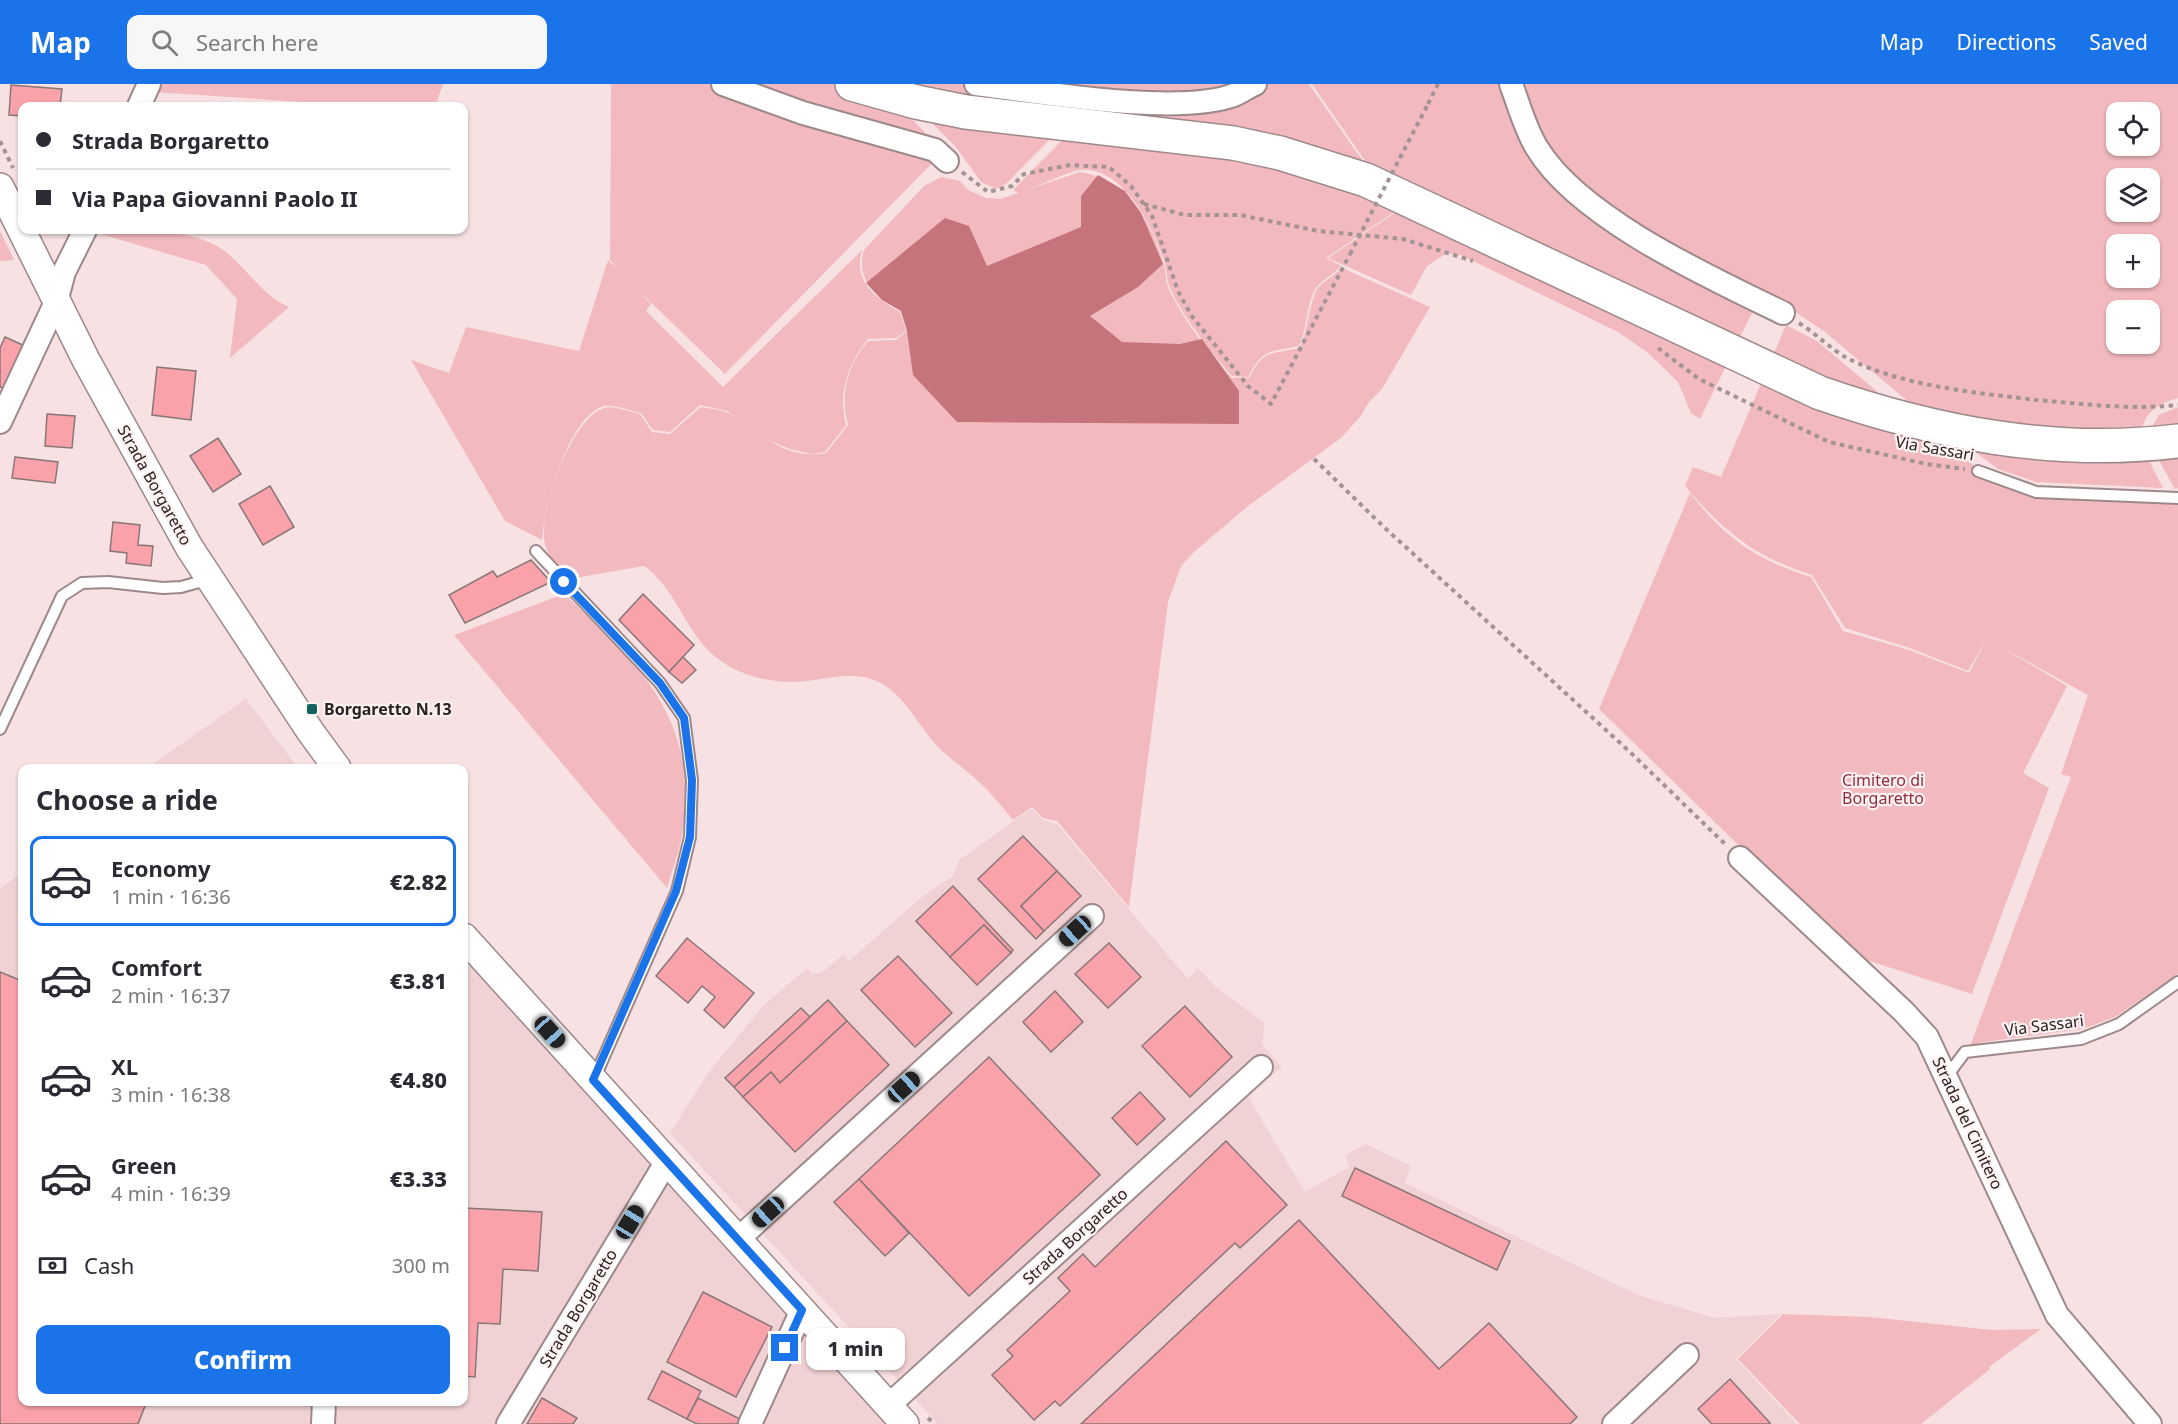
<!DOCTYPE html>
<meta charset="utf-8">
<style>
body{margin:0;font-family:"Noto Sans",sans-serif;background:#f7f7f7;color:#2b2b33;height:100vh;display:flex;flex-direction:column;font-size:22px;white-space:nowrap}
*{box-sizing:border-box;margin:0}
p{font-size:20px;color:#7c7c81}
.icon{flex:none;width:33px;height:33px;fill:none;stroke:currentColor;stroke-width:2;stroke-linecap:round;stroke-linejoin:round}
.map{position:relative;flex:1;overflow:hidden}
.side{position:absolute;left:18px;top:680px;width:450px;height:642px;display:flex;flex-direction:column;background:#fff;border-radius:12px;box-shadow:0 2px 4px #0004}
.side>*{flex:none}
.guide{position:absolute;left:18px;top:18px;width:450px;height:132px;border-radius:12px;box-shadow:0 2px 4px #0004;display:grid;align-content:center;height:132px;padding:0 18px;background:#fff}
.tools{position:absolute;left:2106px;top:18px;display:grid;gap:12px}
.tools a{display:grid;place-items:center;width:54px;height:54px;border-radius:12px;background:#fff;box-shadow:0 2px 4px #0004;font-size:30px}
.end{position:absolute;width:27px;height:27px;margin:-14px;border:8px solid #1a73e8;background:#fff;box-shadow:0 0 0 3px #fff}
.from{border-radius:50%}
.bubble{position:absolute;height:42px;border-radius:12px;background:#fff;box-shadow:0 2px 4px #0004;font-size:20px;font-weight:800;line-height:42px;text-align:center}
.car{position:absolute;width:18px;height:36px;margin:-18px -9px;border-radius:8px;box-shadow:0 0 4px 2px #0007;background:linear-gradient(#222 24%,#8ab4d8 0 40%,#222 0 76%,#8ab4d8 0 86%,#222 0)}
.guide b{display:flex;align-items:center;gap:21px;height:57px;font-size:22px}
.guide b+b{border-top:2px solid #e1e1e2}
.guide i{width:15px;height:15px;background:#2b2b33}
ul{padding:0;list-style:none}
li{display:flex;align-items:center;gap:18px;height:90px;margin:0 12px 9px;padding:0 6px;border:3px solid transparent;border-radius:12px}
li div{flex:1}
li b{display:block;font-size:22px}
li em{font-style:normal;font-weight:800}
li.on{border-color:#1a73e8}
li>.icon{width:54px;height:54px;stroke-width:1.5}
h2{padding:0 18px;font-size:27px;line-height:72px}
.pay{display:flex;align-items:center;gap:15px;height:66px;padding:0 18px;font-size:22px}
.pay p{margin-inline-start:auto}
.primary-button{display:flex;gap:12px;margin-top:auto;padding:12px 18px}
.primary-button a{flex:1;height:69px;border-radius:12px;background:#1a73e8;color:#fff;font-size:24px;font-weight:800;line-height:69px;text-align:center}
header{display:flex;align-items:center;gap:36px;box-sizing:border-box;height:84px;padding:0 30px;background:#1a73e8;color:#fff}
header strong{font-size:28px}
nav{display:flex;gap:33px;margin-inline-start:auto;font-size:21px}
.search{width:420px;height:54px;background:#f7f7f7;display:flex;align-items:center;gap:15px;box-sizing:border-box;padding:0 21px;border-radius:12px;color:#7c7c81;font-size:22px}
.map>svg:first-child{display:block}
.built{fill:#f1d2d4}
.green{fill:#f2babe;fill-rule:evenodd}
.water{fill:#c5747c}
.building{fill:#f9a2aa;stroke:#897677;stroke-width:1.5}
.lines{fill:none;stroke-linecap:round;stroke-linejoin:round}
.service-casing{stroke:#9d888a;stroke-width:14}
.minor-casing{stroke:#9d888a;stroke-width:26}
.tertiary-casing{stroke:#9d888a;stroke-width:30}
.primary-casing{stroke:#9d888a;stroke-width:36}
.path{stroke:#a49394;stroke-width:4;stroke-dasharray:4.5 4.5;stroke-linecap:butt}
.service{stroke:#fff;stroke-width:10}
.minor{stroke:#fff;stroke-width:22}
.tertiary{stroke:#fff;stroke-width:27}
.primary{stroke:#fff;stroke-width:33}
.path-bridge{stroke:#a49394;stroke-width:4;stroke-dasharray:4.5 4.5;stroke-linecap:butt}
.route{stroke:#1a73e8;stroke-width:8}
.poi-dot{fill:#126261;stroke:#fef1f1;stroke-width:2}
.labels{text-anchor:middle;stroke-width:4.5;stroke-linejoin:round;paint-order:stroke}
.street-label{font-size:16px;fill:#292122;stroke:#fef1f1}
.poi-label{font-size:16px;font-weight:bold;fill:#292122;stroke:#fef1f1;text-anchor:start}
.park-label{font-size:16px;fill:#902d3f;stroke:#fef1f1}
</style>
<header>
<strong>Map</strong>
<div class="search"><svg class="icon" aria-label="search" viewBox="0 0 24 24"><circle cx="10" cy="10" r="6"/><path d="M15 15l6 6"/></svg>Search here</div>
<nav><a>Map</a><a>Directions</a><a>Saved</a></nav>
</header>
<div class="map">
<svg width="2178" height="1340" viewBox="0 0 2178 1340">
<rect width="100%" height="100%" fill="#f7e1e2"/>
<g class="built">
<polygon points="246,615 298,684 149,684 164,672"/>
<polygon points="1032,724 1042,736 1057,740 1188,895 1198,884 1217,904 1265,939 1262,960 1282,983 1248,1013 1305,1108 1349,1083 1345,1071 1366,1060 1411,1082 1405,1099 1638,1211 1715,1234 1781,1230 1736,1275 1797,1340 938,1340 670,1049 709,988 762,923 807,884 812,889 821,889 843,871 849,877 923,812 953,792 958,777"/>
<polygon points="22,788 22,1317 316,1317 315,1340 0,1340 0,805"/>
<polygon points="473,880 891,1340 334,1340 335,1317 464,1317 464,888"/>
</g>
<g class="green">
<polygon points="157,0 443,0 435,22 364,22 154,8"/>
<path d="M 611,0 L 876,0 L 944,67 L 725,290 L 637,205 L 651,220 L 646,227 L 723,303 L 862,166 C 853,197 874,213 900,228 L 906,247 L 896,254 L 868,255 C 847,281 838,309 846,341 L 825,368 L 812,370 L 790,365 L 766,355 L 727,327 L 700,321 L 670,348 L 653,346 L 641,329 C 631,327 614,320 604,322 C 568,332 544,423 542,456 L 505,437 L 411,276 L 449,289 L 466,243 L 579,267 L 608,176 L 618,185 L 610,176 Z"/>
<polygon points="893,0 1065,0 1085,27 1071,34 1007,99 996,105 981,98 956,63"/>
<polygon points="1066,0 1241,0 1087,27"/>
<path d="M 1261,0 L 1309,0 L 1397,126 L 1326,174 L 1341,182 C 1334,190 1322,196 1316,204 C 1307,217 1307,246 1299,262 C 1270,268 1262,265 1248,293 L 1232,292 C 1215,274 1180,228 1171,206 C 1167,198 1167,188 1165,179 C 1154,145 1124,82 1080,86 C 1067,88 1034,104 1019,109 L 1013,106 L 1077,41 L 1088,36 L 1209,18 Z"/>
<polygon points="1312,0 1505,0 1530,65 1755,223 1700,335 1691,329 1678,298 1647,268 1618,248 1461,171 1447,169 1427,182 1411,211 1328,174 1399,126"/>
<path d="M 1518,0 L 2178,0 L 2178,314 C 2122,330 2144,367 2163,404 L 2036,398 L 1998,385 L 1905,315 L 1825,248 L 1788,223 L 1663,161 L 1557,81 ZM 2116,28 L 2150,28 L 2150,62 L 2116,62 ZM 2116,94 L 2150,94 L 2150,128 L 2116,128 ZM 2116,160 L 2150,160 L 2150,194 L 2116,194 ZM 2116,226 L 2150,226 L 2150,260 L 2116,260 Z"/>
<path d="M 1080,88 C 1128,95 1151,137 1164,181 C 1166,190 1166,200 1170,208 C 1184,236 1210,271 1232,294 L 1249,294 C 1263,266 1271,270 1300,264 C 1308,246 1308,225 1316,207 C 1320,199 1335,191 1342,184 L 1430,223 L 1382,305 L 1369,318 L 1360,333 L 1341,354 L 1248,422 L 1194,468 L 1181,482 L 1168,518 L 1129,823 L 1057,737 L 1043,734 L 1032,723 L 1013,736 C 1003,724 992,710 980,699 C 967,686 951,676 938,663 C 916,640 902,603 868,594 C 842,588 820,597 795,598 C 771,599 740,591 721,577 C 686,553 678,506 644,482 L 580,493 L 562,491 C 555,481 545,467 544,454 C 541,422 571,335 604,324 C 613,321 630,328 640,330 L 652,348 L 670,350 L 701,323 C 709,325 720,325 728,329 C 763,347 781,377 826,369 L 848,341 C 840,308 847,283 868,257 L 896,256 L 907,247 L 901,227 C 877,212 855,197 864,166 L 924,102 L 941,93 L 960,97 L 968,106 L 986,114 L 1000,115 Z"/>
<path d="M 98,146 C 136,145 197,144 227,169 C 249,187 263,212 289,223 L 230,274 L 237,215 L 206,181 L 97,149 Z"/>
<polygon points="0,147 14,176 0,177"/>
<path d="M 1786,241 L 1817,257 L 1898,325 L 1992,395 L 2033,410 L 2178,416 L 2178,890 L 2115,933 L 2083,945 L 1983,958 L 1970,962 L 2071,693 L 2061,690 L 2088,611 L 1998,561 L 2067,602 L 2023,689 L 2049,704 L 1972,910 L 1851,871 L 1599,625 L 1690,409 C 1725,454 1756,476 1811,493 L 1843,547 L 1909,566 L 1969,589 L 1987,554 L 1968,587 L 1910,564 L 1845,544 L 1812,491 C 1755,473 1724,448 1685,402 L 1693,383 L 1721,393 Z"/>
<polygon points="2178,323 2178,404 2175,405 2157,373 2151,344 2159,331"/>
<path d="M 564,510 C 641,581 701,638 682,751 C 679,769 672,786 667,804 L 454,551 Z"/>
<polygon points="1783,1230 1870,1233 1992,1246 2041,1245 1989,1283 1990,1285 1921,1340 1800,1340 1738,1275"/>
</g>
<polygon class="water" points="1098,91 1125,107 1141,129 1163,180 1138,203 1090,232 1122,258 1180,260 1202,255 1239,307 1239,340 957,338 913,291 907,247 901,227 882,216 866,199 945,134 969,142 987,182 1081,143 1081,112"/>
<g class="building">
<polygon points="11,1 62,5 60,22 22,22 22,32 9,31"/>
<polygon points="5,253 27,263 9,306 0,303 0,264"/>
<polygon points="157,283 196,287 191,336 152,331"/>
<polygon points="47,330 75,332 72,364 45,362"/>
<polygon points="218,354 241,390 213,408 190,372"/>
<polygon points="15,373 58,378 55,399 12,394"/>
<polygon points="270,402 294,443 263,461 239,420"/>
<polygon points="113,438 140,441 138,461 153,462 151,482 126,479 127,469 110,467"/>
<polygon points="531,476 551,498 465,539 449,511 493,487 497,493"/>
<polygon points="643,510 694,561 669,588 619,536"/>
<polygon points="683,573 696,586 682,599 669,588"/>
<polygon points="1023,752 1057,787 1021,822 1044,847 1036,855 978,795"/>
<polygon points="1057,787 1081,812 1044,847 1021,822"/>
<polygon points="953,802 1013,866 1011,869 984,841 950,873 916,837"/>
<polygon points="984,841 1011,869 977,901 950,873"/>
<polygon points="687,854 754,909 724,944 704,926 715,913 702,902 688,919 656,892"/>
<polygon points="1109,859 1141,893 1108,924 1075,890"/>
<polygon points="898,872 952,929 915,963 861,906"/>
<polygon points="0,888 22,897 22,1317 147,1317 138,1340 0,1340"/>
<polygon points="1055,907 1083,938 1051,968 1023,938"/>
<polygon points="828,916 847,937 780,999 771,988 743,1013 734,1003"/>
<polygon points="1185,922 1232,973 1190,1013 1142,962"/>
<polygon points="801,924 810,933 734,1003 725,994"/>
<polygon points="847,937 889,981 795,1068 743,1013 771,988 780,999"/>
<polygon points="989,973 1100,1091 969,1212 859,1095"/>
<polygon points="1140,1008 1165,1035 1137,1061 1112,1034"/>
<polygon points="1226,1057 1287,1121 1240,1164 1235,1159 1060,1322 1055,1317 1034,1336 992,1291 1013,1272 1007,1266 1070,1207 1058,1194 1083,1170 1095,1183"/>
<polygon points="1355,1084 1510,1157 1497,1186 1342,1112"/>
<polygon points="859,1095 909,1149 885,1172 834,1118"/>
<polygon points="464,1124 542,1128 538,1187 503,1185 500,1240 478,1239 475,1293 464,1292"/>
<polygon points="1299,1136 1439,1285 1489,1239 1577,1333 1570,1340 1081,1340"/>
<polygon points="703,1208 772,1243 736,1313 667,1278"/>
<polygon points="662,1287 701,1307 687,1335 648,1315"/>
<polygon points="1730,1295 1770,1339 1769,1340 1712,1340 1698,1325"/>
<polygon points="542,1314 577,1334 573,1340 527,1340"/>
<polygon points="698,1314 740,1335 737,1340 697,1340 687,1335"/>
</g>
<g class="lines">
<defs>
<g id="service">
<polyline points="1978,387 2036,408 2178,414"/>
<polyline points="536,467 660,599 684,634 692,696 690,753 677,807 595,993"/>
<polyline points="0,645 62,512 82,499 108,498 163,504 181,503 210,495"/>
<polyline points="1947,992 1965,968 2081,955 2119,940 2178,898"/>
</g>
<g id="minor">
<polyline points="723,0 803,29 935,66 947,77"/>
<path d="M 976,0 C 1039,8 1177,32 1234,11 C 1241,8 1248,3 1255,0"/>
<path d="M 1511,0 C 1519,21 1525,45 1537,64 C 1579,134 1711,194 1783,229"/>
<polyline points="139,22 149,0"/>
<polyline points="0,338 56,218 64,188 85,146"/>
<polyline points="1740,774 1904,928 1927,953 2057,1231 2150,1340"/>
<polyline points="738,1155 1092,832"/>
<polyline points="888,1322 1261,983"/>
<polyline points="323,1340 324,1317"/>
<polyline points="508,1340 667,1077"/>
<polyline points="750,1340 802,1226"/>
<polyline points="1614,1340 1687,1271"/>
</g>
<g id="tertiary">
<polyline points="0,103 86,276 189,463 310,647 337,684"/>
<polyline points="464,853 905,1340"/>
</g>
<path id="primary" d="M 852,0 L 916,18 L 966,28 L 1233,59 L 1280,69 L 1366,96 L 1820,309 C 1936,349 2055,372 2178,357"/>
</defs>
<use href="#service" class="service-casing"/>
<use href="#minor" class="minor-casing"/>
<use href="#tertiary" class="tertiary-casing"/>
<use href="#primary" class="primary-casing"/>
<g class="path">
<polyline points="1428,20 1438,0"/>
<polyline points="0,57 13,84"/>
<polyline points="962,88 988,108 1012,102 1024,90 1070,81 1109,83 1131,102 1152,132 1178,207 1191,231 1248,302 1271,320 1350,170"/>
<polyline points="1144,120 1185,131 1240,131 1318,147 1403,155 1473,177"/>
<path d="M 1799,239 C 1815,249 1832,266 1847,274 C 1901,302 1977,309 2037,316 C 2085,320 2130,326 2178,321"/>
<polyline points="1658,264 1699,295 1829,358 1926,380 1965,385"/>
<polyline points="1314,375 1386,445 1630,668 1727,762"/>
<polyline points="928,1334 934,1340"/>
</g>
<use href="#service" class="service"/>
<use href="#minor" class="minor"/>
<use href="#tertiary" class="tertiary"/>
<use href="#primary" class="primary"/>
<polyline class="path-bridge" points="1350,170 1428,20"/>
</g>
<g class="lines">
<polyline class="route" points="564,498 660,599 684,634 692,696 690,753 676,807 593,996 802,1226 785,1264"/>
</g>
<rect class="poi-dot" x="306" y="619" width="12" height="12" rx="3"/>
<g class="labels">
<g class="street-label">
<text transform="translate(1935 364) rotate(10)" y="6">Via Sassari</text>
<text transform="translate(155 401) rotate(61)" y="6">Strada Borgaretto</text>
<text transform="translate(2044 941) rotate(-7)" y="6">Via Sassari</text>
<text transform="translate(1968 1039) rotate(65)" y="6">Strada del Cimitero</text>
<text transform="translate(1075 1152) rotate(-42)" y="6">Strada Borgaretto</text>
<text transform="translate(578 1224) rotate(-59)" y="6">Strada Borgaretto</text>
</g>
<g class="poi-label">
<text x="324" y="631">Borgaretto N.13</text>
</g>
<g class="park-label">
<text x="1883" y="702">Cimitero di<tspan x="1883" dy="18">Borgaretto</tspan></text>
</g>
</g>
</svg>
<div class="tools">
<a><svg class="icon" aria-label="locate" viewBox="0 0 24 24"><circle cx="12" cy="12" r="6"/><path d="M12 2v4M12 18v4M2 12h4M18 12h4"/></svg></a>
<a><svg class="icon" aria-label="layers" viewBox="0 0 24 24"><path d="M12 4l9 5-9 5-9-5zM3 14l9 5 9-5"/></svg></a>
<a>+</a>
<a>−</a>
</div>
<i class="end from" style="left:564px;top:498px"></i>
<i class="end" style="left:785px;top:1264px"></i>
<div class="bubble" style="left:806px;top:1244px;width:99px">1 min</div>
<i class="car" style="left:1075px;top:847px;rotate:228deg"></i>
<i class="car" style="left:550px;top:948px;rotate:138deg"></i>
<i class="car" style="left:904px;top:1003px;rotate:48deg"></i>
<i class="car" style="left:768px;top:1128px;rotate:228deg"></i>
<i class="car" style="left:630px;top:1138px;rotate:31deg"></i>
<div class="guide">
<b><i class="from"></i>Strada Borgaretto</b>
<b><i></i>Via Papa Giovanni Paolo II</b>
</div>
<section class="side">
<h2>Choose a ride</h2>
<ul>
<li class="on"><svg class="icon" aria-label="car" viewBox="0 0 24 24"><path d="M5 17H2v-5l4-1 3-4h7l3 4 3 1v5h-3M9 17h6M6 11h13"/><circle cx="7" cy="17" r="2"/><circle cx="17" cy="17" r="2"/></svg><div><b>Economy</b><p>1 min · 16:36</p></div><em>€2.82</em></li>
<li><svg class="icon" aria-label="car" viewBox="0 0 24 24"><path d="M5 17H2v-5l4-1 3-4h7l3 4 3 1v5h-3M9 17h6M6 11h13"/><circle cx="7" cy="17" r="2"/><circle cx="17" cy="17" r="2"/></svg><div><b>Comfort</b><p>2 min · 16:37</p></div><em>€3.81</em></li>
<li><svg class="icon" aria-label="car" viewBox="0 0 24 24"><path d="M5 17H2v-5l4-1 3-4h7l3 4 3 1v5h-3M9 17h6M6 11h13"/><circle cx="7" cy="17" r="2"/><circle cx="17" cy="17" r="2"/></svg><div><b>XL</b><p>3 min · 16:38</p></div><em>€4.80</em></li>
<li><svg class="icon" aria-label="car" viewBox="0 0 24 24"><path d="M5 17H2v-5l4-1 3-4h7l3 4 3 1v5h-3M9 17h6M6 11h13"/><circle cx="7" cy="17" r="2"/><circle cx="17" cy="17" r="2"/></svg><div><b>Green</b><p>4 min · 16:39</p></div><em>€3.33</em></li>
</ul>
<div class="pay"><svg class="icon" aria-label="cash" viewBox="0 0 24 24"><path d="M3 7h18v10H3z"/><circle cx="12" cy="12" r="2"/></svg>Cash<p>300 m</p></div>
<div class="primary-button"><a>Confirm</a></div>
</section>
</div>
